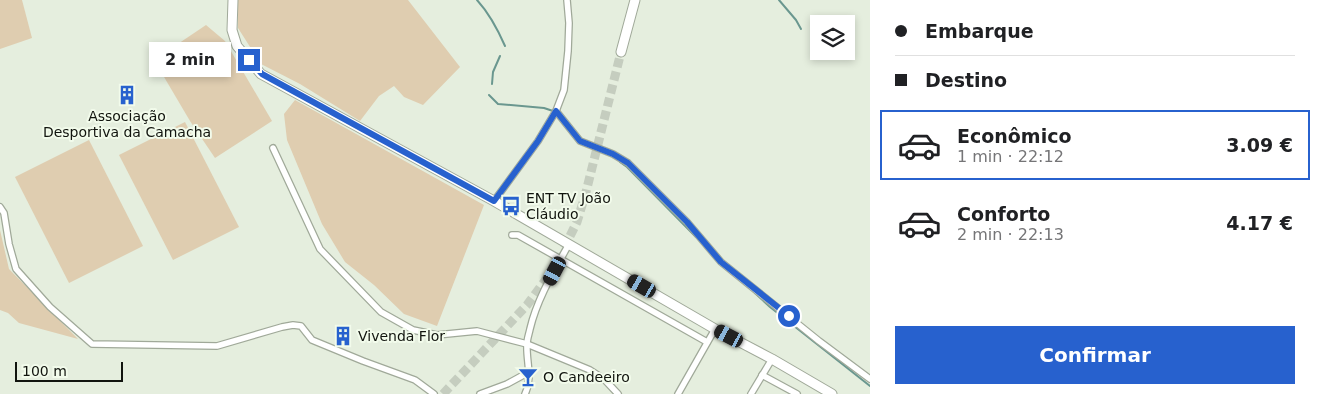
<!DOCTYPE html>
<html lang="pt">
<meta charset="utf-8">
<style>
body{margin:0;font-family:"DejaVu Sans",sans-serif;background:#f2f2f2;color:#202124;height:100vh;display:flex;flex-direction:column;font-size:19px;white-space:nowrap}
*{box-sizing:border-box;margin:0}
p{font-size:16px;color:#757577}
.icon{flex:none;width:28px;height:28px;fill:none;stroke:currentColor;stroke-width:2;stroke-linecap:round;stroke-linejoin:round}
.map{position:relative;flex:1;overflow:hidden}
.panel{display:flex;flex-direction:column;background:#fff;width:450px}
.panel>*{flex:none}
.banner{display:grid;align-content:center;height:110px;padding:0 25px;background:#fff}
.tools{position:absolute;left:810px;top:15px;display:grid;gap:10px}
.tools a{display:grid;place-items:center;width:45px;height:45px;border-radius:0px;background:#fff;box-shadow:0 2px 8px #0003;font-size:25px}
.scale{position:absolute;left:15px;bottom:12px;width:108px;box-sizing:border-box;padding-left:5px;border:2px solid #11140e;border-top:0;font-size:14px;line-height:18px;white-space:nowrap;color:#11140e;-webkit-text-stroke:4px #f2fbeb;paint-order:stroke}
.end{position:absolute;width:22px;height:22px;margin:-11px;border:6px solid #2761ce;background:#fff;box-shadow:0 0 0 2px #fff}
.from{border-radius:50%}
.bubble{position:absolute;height:35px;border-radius:0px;background:#fff;box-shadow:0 2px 8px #0003;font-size:16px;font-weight:700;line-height:35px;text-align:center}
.car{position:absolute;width:15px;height:30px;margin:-15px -8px;border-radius:6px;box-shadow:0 0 4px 1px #0007;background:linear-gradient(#222 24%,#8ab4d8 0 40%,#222 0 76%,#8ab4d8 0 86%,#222 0)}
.banner b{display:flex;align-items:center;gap:18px;height:48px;font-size:19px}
.banner b+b{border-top:1px solid #e0e0e0}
.banner i{width:12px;height:12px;background:#202124}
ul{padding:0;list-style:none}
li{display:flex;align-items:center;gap:15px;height:70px;margin:0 10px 8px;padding:0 15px;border:2px solid transparent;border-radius:0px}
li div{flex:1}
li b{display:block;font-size:19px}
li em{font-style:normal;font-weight:700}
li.current{border-color:#2761ce}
li>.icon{width:45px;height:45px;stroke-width:1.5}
.primary-button{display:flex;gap:10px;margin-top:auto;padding:10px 25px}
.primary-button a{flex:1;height:58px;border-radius:0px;background:#2761ce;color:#fff;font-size:20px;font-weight:700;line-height:58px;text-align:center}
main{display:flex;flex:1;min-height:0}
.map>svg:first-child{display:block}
.green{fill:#dfcdb0}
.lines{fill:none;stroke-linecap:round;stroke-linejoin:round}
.stream{stroke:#6a978f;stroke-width:2}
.primary-tunnel{stroke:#c5cdbf;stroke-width:9;stroke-dasharray:9 4.5;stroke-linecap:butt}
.minor-casing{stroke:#a0a999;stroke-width:8}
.secondary-casing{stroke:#a0a999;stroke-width:11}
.primary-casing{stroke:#a0a999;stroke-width:11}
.minor{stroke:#fff;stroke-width:5.5}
.secondary{stroke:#fff;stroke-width:9}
.primary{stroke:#fff;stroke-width:9}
.route{stroke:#2761ce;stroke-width:6}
.labels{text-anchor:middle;stroke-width:4;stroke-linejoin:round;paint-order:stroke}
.poi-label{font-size:14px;fill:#11140e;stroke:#f2fbeb;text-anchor:start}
</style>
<main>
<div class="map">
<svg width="870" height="394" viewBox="0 0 870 394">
<rect width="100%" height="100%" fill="#e5eede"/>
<g class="green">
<polygon points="0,0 22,0 32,38 0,49"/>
<polygon points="238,0 408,0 460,67 423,105 404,97 394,86 379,96 360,121 300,84 261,64 238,28"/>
<polygon points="206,25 225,41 272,121 215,158 190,121 154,60"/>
<polygon points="295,100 484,205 437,326 404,314 374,285 345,262 322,224 287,140 284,114"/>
<polygon points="185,122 239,227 173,260 119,155"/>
<polygon points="89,140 143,246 69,283 15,177"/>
<polygon points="0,230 9,269 78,339 19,323 8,313 0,310"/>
</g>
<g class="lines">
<g class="stream">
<path d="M 477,0 C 489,13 498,30 505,46"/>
<polyline points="779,0 796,20 801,29"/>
<polyline points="492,84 493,72 500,56"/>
<polyline points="489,95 498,104 544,108 553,111"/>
<polyline points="620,162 627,167 696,237"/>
<polyline points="755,293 770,307 870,386"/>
</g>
<g class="primary-tunnel">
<polyline points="564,248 577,222 586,192 621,52"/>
<polyline points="443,394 527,305 547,278 556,261"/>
</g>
<defs>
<g id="minor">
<polyline points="556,111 580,141 613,154 628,163 687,222 721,262 819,341 870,379"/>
<polyline points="273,148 320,249 381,312 413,330 437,335 477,331 527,344 590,370 604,379 618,394"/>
<polyline points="494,201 538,141 556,111 564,90 568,51 569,23 567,0"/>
<polyline points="0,207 4,213 9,244 16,269 50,307 92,344 217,346 282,327 293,325 301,326 312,340 363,361 415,380 434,394"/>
<polyline points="512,235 518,235 707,342"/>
<polyline points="762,375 797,394"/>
<polyline points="480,394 507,384 529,372"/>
<path d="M 525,394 C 533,378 526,361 527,344 C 527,339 529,334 530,329 C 537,299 554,271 569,244"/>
<polyline points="678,394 715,329"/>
<polyline points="751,394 772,359"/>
</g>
<polyline id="secondary" points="233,0 232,30 237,46 261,74 494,201 715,329 772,359 832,394"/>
<polyline id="primary" points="621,52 635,0"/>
</defs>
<use href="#minor" class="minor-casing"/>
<use href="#secondary" class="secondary-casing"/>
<use href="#primary" class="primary-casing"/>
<use href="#minor" class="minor"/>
<use href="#secondary" class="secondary"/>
<use href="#primary" class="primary"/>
</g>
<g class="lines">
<polyline class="route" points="249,60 262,74 494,201 538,141 556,111 580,141 613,154 628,163 687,222 721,262 789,316"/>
</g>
<defs>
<symbol id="building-bare" viewBox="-9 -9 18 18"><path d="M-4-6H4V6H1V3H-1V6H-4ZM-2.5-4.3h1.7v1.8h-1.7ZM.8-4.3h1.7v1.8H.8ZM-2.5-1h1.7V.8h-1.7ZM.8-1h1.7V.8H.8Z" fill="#2761ce" stroke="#f2fbeb" stroke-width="2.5" paint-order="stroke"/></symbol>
<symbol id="bus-bare" viewBox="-9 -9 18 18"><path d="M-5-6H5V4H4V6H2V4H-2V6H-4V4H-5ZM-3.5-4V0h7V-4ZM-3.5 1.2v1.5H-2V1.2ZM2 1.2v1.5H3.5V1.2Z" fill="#2761ce" stroke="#f2fbeb" stroke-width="2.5" paint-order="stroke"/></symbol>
<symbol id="bar-bare" viewBox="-9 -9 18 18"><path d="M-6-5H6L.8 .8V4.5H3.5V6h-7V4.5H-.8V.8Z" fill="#2761ce" stroke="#f2fbeb" stroke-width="2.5" paint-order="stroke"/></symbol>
</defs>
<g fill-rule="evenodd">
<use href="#building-bare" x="113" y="81" width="28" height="28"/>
<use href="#bus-bare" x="497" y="192" width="28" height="28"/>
<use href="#building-bare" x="329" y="322" width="28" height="28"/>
<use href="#bar-bare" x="514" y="363" width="28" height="28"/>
</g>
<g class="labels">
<g class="poi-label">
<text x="127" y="121" text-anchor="middle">Associação<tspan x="127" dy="16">Desportiva da Camacha</tspan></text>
<text x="526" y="203">ENT TV João<tspan x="526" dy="16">Cláudio</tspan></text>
<text x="358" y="341">Vivenda Flor</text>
<text x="543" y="382">O Candeeiro</text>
</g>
</g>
</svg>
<div class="tools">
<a><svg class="icon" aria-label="layers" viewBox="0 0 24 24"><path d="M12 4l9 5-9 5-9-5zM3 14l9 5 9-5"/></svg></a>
</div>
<div class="scale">100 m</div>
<i class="end from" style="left:789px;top:316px"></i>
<i class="end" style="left:249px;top:60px"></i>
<div class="bubble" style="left:149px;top:42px;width:82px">2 min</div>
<i class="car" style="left:555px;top:271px;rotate:208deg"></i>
<i class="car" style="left:642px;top:286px;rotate:300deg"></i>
<i class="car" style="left:729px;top:336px;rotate:298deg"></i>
</div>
<section class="panel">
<div class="banner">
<b><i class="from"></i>Embarque</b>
<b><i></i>Destino</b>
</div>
<ul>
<li class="current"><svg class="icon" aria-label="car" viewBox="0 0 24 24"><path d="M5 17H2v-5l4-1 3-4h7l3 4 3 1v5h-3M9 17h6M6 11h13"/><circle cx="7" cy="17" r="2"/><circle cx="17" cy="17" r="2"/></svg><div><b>Econômico</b><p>1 min · 22:12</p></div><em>3.09 €</em></li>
<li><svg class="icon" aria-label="car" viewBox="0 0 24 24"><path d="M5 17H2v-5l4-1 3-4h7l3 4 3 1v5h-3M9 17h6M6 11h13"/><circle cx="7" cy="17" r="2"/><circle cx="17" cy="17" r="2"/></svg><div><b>Conforto</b><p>2 min · 22:13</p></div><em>4.17 €</em></li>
</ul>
<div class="primary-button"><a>Confirmar</a></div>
</section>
</main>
